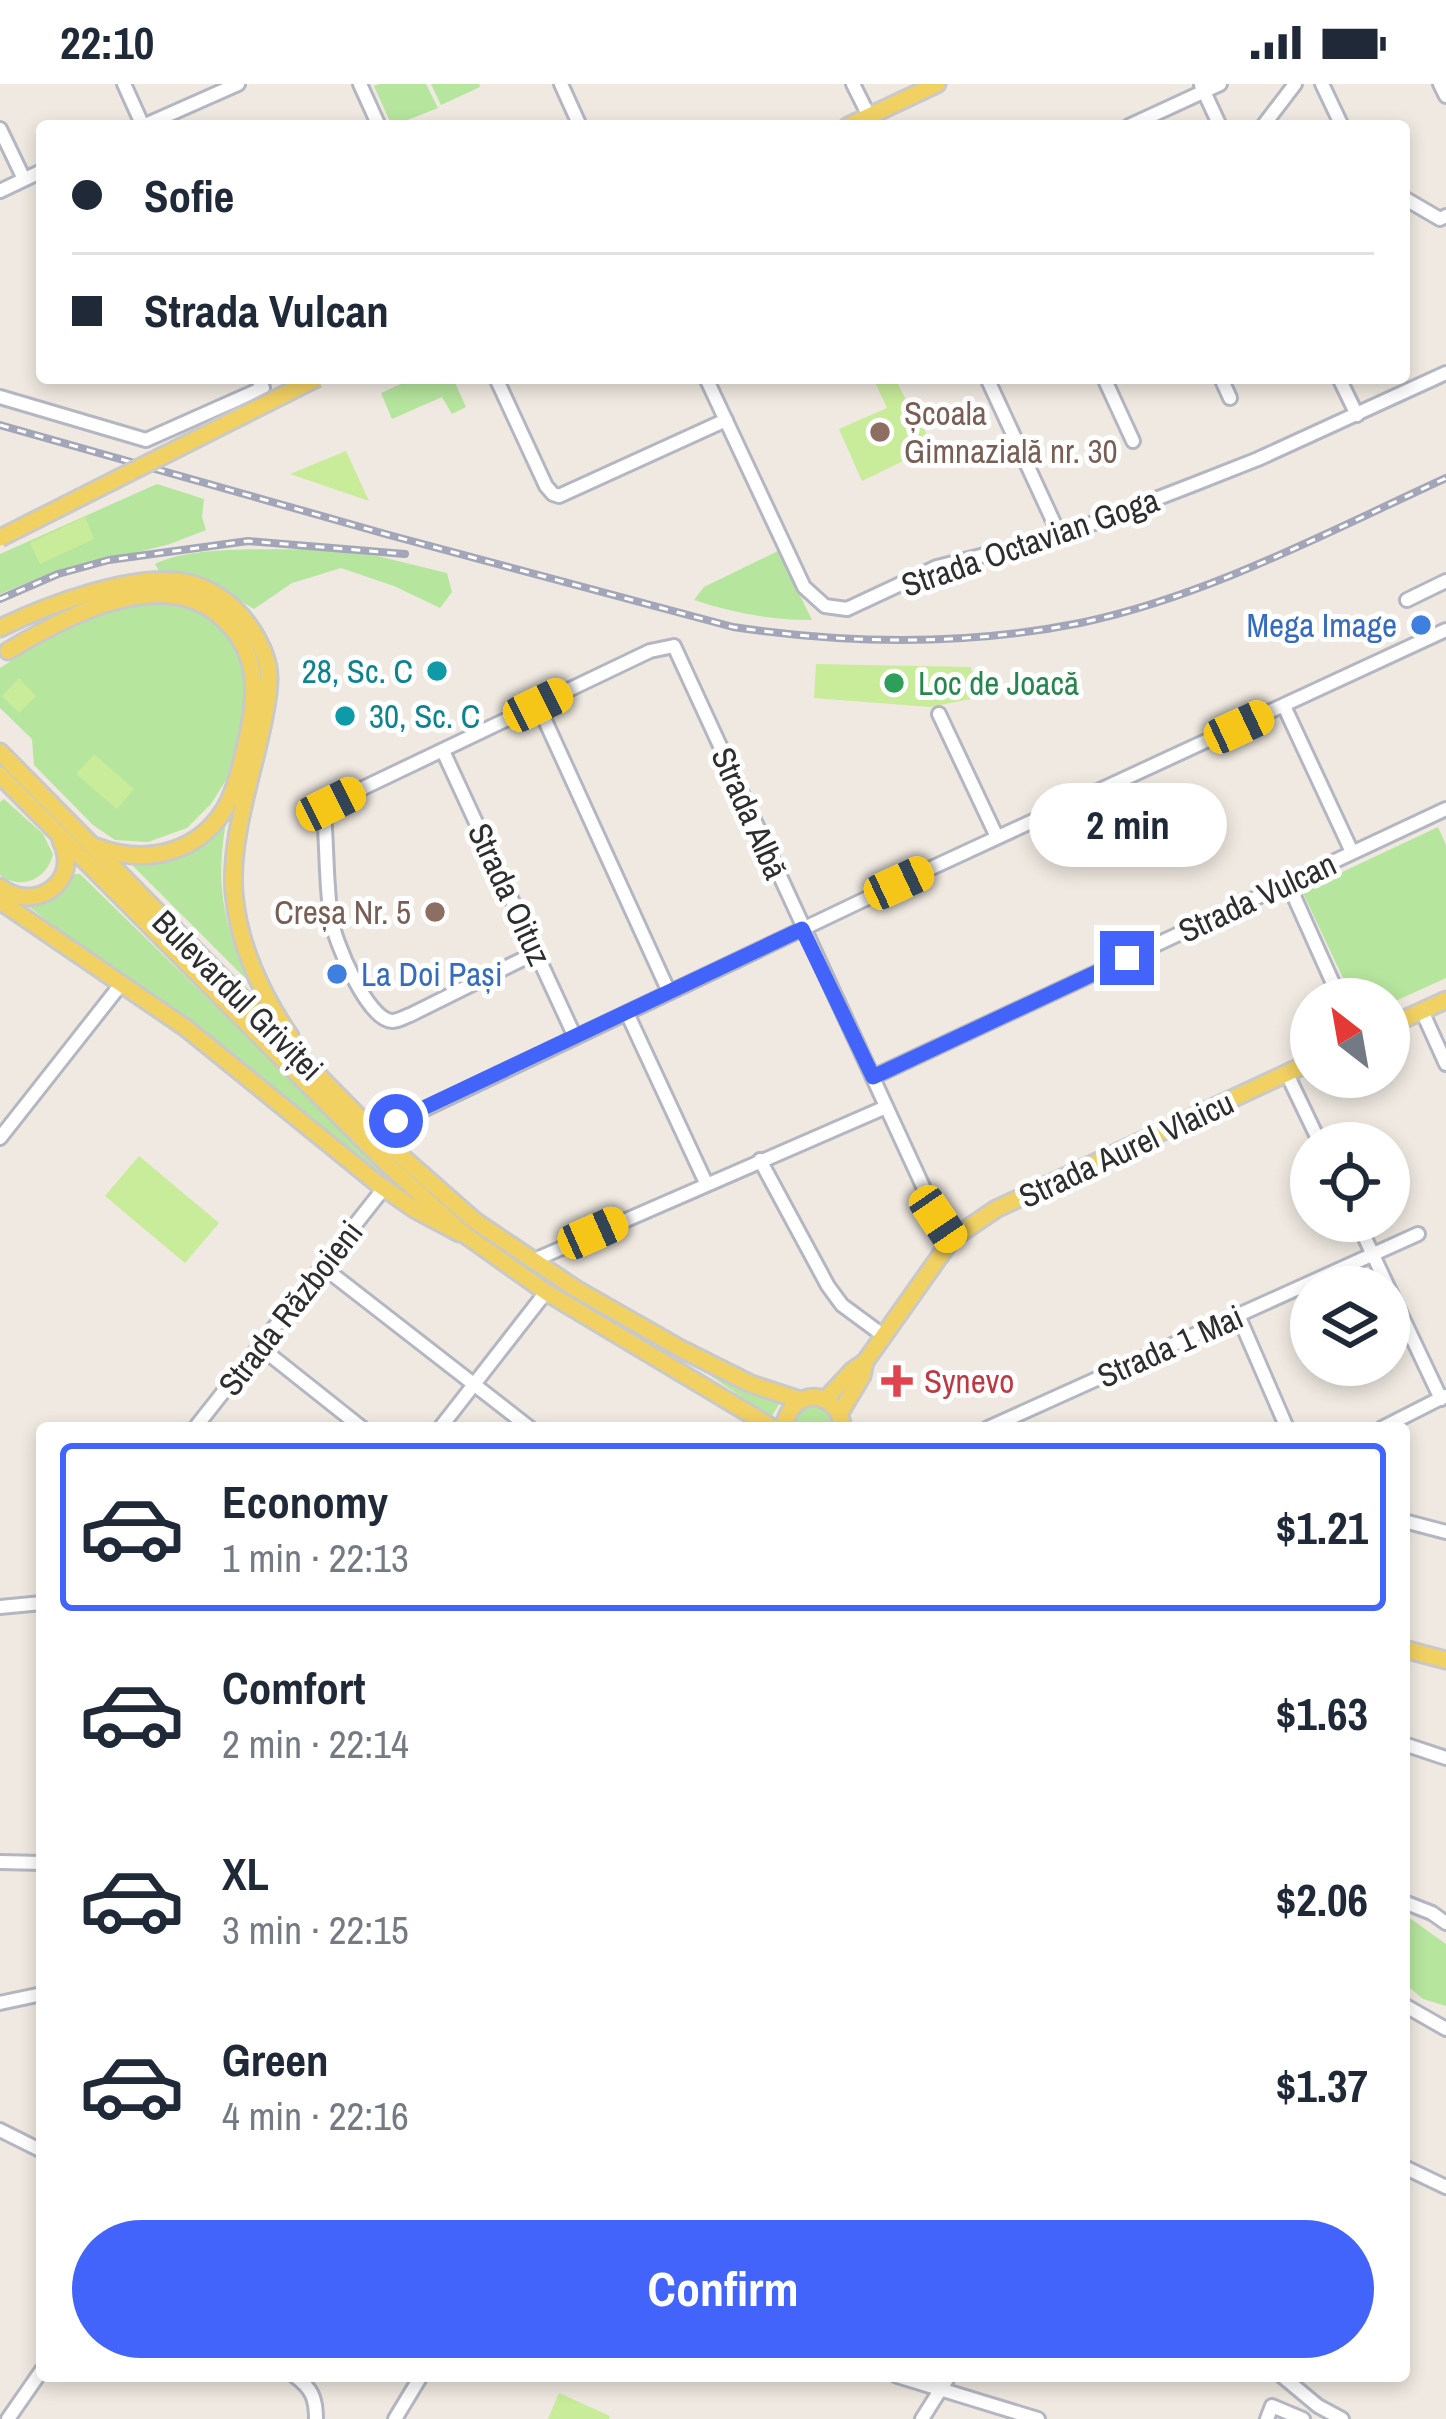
<!DOCTYPE html>
<meta charset="utf-8">
<style>
body{margin:0;font-family:"Archivo Narrow",sans-serif;background:#f6f6f7;color:#1f2937;height:100vh;display:flex;flex-direction:column;font-size:45px;white-space:nowrap}
*{box-sizing:border-box;margin:0}
p{font-size:39px;color:#747a83}
.icon{flex:none;width:66px;height:66px;fill:none;stroke:currentColor;stroke-width:2;stroke-linecap:round;stroke-linejoin:round}
.map{position:relative;flex:1;overflow:hidden}
.sheet{position:absolute;left:36px;top:1338px;width:1374px;height:960px;display:flex;flex-direction:column;background:#fff;border-radius:12px;box-shadow:0 6px 18px #0003}
.sheet>*{flex:none}
.top-card{position:absolute;left:36px;top:36px;width:1374px;height:264px;border-radius:12px;box-shadow:0 6px 18px #0003;display:grid;align-content:center;height:264px;padding:0 36px;background:#fff}
.needle{width:78px;rotate:329deg}
.fabs{position:absolute;left:1290px;top:894px;display:grid;gap:24px}
.fabs a{display:grid;place-items:center;width:120px;height:120px;border-radius:50%;background:#fff;box-shadow:0 6px 18px #0003;font-size:60px}
.end{position:absolute;width:54px;height:54px;margin:-27px;border:15px solid #4264fb;background:#fff;box-shadow:0 0 0 6px #fff}
.from{border-radius:50%}
.bubble{position:absolute;height:84px;border-radius:42px;background:#fff;box-shadow:0 6px 18px #0003;font-size:39px;font-weight:700;line-height:84px;text-align:center}
.car{position:absolute;width:36px;height:72px;margin:-36px -18px;border-radius:15px;box-shadow:0 0 9px 3px #0007;background:linear-gradient(#f5c518 24%,#345 0 40%,#f5c518 0 76%,#345 0 86%,#f5c518 0)}
.top-card b{display:flex;align-items:center;gap:42px;height:114px;font-size:45px}
.top-card b+b{border-top:3px solid #e0e1e3}
.top-card i{width:30px;height:30px;background:#1f2937}
ul{padding:21px 0 0;list-style:none}
li{display:flex;align-items:center;gap:36px;height:168px;margin:0 24px 18px;padding:0 12px;border:6px solid transparent;border-radius:12px}
li div{flex:1}
li b{display:block;font-size:45px}
li em{font-style:normal;font-weight:700}
li.active{border-color:#4264fb}
li>.icon{width:108px;height:108px;stroke-width:1.5}
.button{display:flex;gap:24px;margin-top:auto;padding:24px 36px}
.button a{flex:1;height:138px;border-radius:72px;background:#4264fb;color:#fff;font-size:48px;font-weight:700;line-height:138px;text-align:center}
.status{display:flex;justify-content:space-between;align-items:center;height:84px;padding:0 60px;background:#fff;direction:ltr}
.status svg{height:33px;fill:currentColor}
.map>svg:first-child{display:block}
.green{fill:#b6e59e}
.pitch{fill:#c9ec9a}
.lines{fill:none;stroke-linecap:round;stroke-linejoin:round}
.minor-casing{stroke:#b4b7c1;stroke-width:18}
.major-casing{stroke:#c9c9c9;stroke-width:21}
.minor{stroke:#fff;stroke-width:12}
.major{stroke:#f2d163;stroke-width:15}
.rail-casing{stroke:#a3a6b8;stroke-width:8}
.rail{stroke:#fff;stroke-width:3;stroke-dasharray:9;stroke-linecap:butt}
.major-bridge-casing{stroke:#c9c9c9;stroke-width:21;stroke-linecap:butt}
.major-bridge{stroke:#f2d163;stroke-width:15}
.route{stroke:#4264fb;stroke-width:15}
.education-dot{fill:#8d6e63;stroke:#fff;stroke-width:4.5}
.shop-dot{fill:#3f7fe0;stroke:#fff;stroke-width:4.5}
.culture-dot{fill:#0f9aa8;stroke:#fff;stroke-width:4.5}
.leisure-dot{fill:#2e9e5b;stroke:#fff;stroke-width:4.5}
.health-dot{fill:#e0444e;stroke:#fff;stroke-width:4.5}
.labels{text-anchor:middle;stroke-width:10;stroke-linejoin:round;paint-order:stroke}
.education-label{font-size:33px;fill:#785e54;stroke:#fff;text-anchor:start}
.street-label{font-size:33px;fill:#2e2e2e;stroke:#fff}
.shop-label{font-size:33px;fill:#366cbe;stroke:#fff;text-anchor:end}
.culture-label{font-size:33px;fill:#0d838f;stroke:#fff;text-anchor:end}
.leisure-label{font-size:33px;fill:#27864d;stroke:#fff;text-anchor:start}
.health-label{font-size:33px;fill:#be3a42;stroke:#fff;text-anchor:start}
</style>
<div class="status"><b>22:10</b><svg viewBox="0 0 49 12"><path d="M0 12V9h3v3zM5 12V6h3v6zM10 12V3h3v9zM15 12V0h3v12zM26 1h20v11H26zM47 4h2v5h-2z"/></svg></div>
<div class="map">
<svg width="1446" height="2335" viewBox="0 0 1446 2335">
<rect width="100%" height="100%" fill="#efe9e1"/>
<g class="green">
<polygon points="379,0 426,0 438,24 392,42 374,2"/>
<polygon points="431,0 479,0 480,3 441,21"/>
<polygon points="414,294 453,294 466,323 452,330 442,313 392,335 381,309"/>
<polygon points="157,400 204,415 202,433 206,446 170,460 44,492 0,510 0,470"/>
<path d="M 308,465 L 377,472 L 447,489 L 452,508 L 440,524 L 394,502 L 341,484 L 292,499 L 254,525 L 197,491 L 160,489 L 155,480 C 190,462 267,466 308,465 Z"/>
<path d="M 778,467 L 812,536 C 771,536 733,529 694,516 L 704,503 Z"/>
<polygon points="139,517 208,528 245,578 244,634 226,696 211,720 187,744 148,758 115,756 93,741 34,681 32,655 0,624 0,584 59,546"/>
<path d="M 4,715 L 43,750 L 53,770 C 47,795 22,807 0,791 L 0,718 Z"/>
<path d="M 222,736 L 226,738 C 215,801 224,837 246,895 L 126,775 L 155,776 Z"/>
<polygon points="1438,743 1446,761 1446,894 1389,920 1389,915 1353,915 1302,807"/>
<polygon points="70,790 80,790 392,1094 391,1096 20,816"/>
<polygon points="711,1286 780,1319 771,1333 708,1290"/>
<path d="M 813,1320 C 828,1322 833,1331 837,1344 L 790,1344 L 799,1325 Z"/>
<polygon points="1404,1830 1446,1860 1446,1922 1423,1915 1404,1899"/>
</g>
<g class="pitch">
<polygon points="873,294 895,294 907,318 912,318 932,363 862,397 839,345 887,324"/>
<polygon points="346,367 369,417 290,390"/>
<polygon points="85,433 94,455 40,480 30,459"/>
<polygon points="816,580 971,583 976,614 930,623 814,614"/>
<polygon points="19,594 36,612 19,629 2,612"/>
<polygon points="94,670 134,705 117,725 76,690"/>
<polygon points="139,1072 219,1139 185,1179 105,1112"/>
<polygon points="559,2309 610,2332 609,2335 548,2335"/>
</g>
<g class="lines">
<defs>
<g id="minor">
<polyline points="124,0 143,42"/>
<polyline points="360,0 379,42"/>
<polyline points="561,0 580,42"/>
<polyline points="853,0 869,32"/>
<polyline points="1322,0 1342,42"/>
<polyline points="1440,0 1446,12"/>
<polyline points="1201,1 1220,42"/>
<polyline points="143,42 238,0"/>
<polyline points="1129,42 1220,0"/>
<polyline points="1263,42 1295,0"/>
<polyline points="0,45 24,95"/>
<polyline points="0,107 42,87"/>
<polyline points="1404,114 1440,135 1446,132"/>
<polyline points="496,294 546,402 553,410 559,412 726,336"/>
<polyline points="706,294 804,503 825,522 847,525 937,483 1060,452 1192,401 1258,375 1446,289"/>
<polyline points="987,294 1060,452"/>
<polyline points="1104,294 1133,357"/>
<polyline points="1221,294 1230,314"/>
<polyline points="1339,294 1357,331"/>
<polyline points="0,313 146,356 263,304 257,294"/>
<polyline points="1407,516 1446,497"/>
<polyline points="538,621 669,908"/>
<polyline points="1284,622 1352,768"/>
<polyline points="939,630 997,753"/>
<polyline points="443,667 575,953"/>
<polyline points="1288,799 1340,915"/>
<path d="M 537,868 L 410,931 C 404,933 398,937 392,937 C 367,936 334,856 331,834 C 326,800 327,765 324,730 L 330,720 L 361,705 L 650,567 L 674,562 L 938,1135 L 952,1155"/>
<polyline points="1422,927 1446,980"/>
<polyline points="627,929 706,1099"/>
<polyline points="1287,990 1320,1059"/>
<polyline points="873,993 1446,725"/>
<polyline points="375,1049 899,799 1446,546"/>
<polyline points="0,1054 122,899"/>
<polyline points="760,1076 828,1202 842,1221 884,1252"/>
<polyline points="1357,1137 1388,1203"/>
<polyline points="532,1177 886,1023"/>
<polyline points="323,1183 530,1344"/>
<polyline points="1389,1205 1441,1315"/>
<polyline points="1238,1231 1287,1344"/>
<polyline points="260,1263 362,1344"/>
<polyline points="195,1344 384,1104"/>
<polyline points="440,1344 546,1208"/>
<polyline points="988,1344 1418,1150"/>
<polyline points="1382,1344 1445,1312"/>
<polyline points="1404,1437 1446,1448"/>
<polyline points="0,1523 42,1519"/>
<polyline points="1404,1660 1446,1674"/>
<polyline points="0,1778 42,1779"/>
<polyline points="1404,1818 1432,1829 1446,1839"/>
<polyline points="0,1919 42,1910"/>
<polyline points="1404,1921 1446,1945"/>
<polyline points="0,2046 42,2067"/>
<polyline points="1404,2083 1446,2103"/>
<path d="M 295,2292 C 312,2305 316,2314 316,2335"/>
<polyline points="897,2292 1038,2335"/>
<polyline points="1282,2292 1318,2322 1342,2335"/>
<polyline points="8,2335 42,2286"/>
<polyline points="395,2335 421,2292"/>
<polyline points="922,2335 949,2292"/>
<polyline points="1267,2335 1272,2322 1303,2335"/>
</g>
<g id="major">
<polyline points="848,42 937,0"/>
<path d="M 0,544 C 47,521 132,489 184,498 C 211,503 235,521 250,543 C 260,558 269,576 269,594 C 269,612 265,630 261,648 C 250,699 230,756 234,809 C 238,860 262,911 290,952"/>
<path d="M 8,567 C 69,530 174,474 232,544 C 260,578 256,616 247,656 C 242,677 238,698 229,717 C 203,769 147,782 97,763"/>
<polyline points="0,668 375,1049 475,1137 576,1205 683,1266 751,1300 800,1316"/>
<polyline points="0,691 388,1081 464,1150 546,1208 773,1344"/>
<path d="M 0,803 C 34,830 82,798 61,757"/>
<polyline points="0,817 186,944 377,1099 414,1125 459,1149"/>
<polyline points="1389,942 1446,916"/>
<polyline points="825,1316 852,1287 865,1278 952,1155 996,1125 1311,978"/>
<polyline points="840,1329 862,1292 865,1278"/>
<path d="M 784,1344 C 790,1303 837,1303 843,1344"/>
<polyline points="1404,1565 1446,1576"/>
</g>
</defs>
<use href="#minor" class="minor-casing"/>
<use href="#major" class="major-casing"/>
<use href="#minor" class="minor"/>
<use href="#major" class="major"/>
<defs>
<g id="rail">
<path d="M 0,341 L 389,451 L 733,543 C 848,560 965,562 1080,539 C 1208,512 1328,448 1446,394"/>
<polyline points="0,515 58,490 109,476 248,457 405,470"/>
</g>
</defs>
<use href="#rail" class="rail-casing"/>
<use href="#rail" class="rail"/>
<defs>
<polyline id="major-bridge" points="0,454 317,294"/>
</defs>
<use href="#major-bridge" class="major-bridge-casing"/>
<use href="#major-bridge" class="major-bridge"/>
</g>
<g class="lines">
<polyline class="route" points="396,1037 802,845 873,993 1127,874"/>
</g>
<g class="education-dot">
<circle cx="880" cy="348" r="12"/>
<circle cx="435" cy="828" r="12"/>
</g>
<g class="shop-dot">
<circle cx="1421" cy="541" r="12"/>
<circle cx="337" cy="890" r="12"/>
</g>
<g class="culture-dot">
<circle cx="437" cy="587" r="12"/>
<circle cx="345" cy="632" r="12"/>
</g>
<circle class="leisure-dot" cx="894" cy="599" r="12"/>
<path class="health-dot" d="M891 1279h12v12h12v12h-12v12h-12v-12h-12v-12h12z"/>
<g class="labels">
<g class="education-label">
<text x="904" y="341">Școala<tspan x="904" dy="38">Gimnazială nr. 30</tspan></text>
<text x="411" y="840" text-anchor="end">Creșa Nr. 5</text>
</g>
<g class="street-label">
<text transform="translate(1030 458) rotate(-19)" y="12">Strada Octavian Goga</text>
<text transform="translate(750 729) rotate(66)" y="12">Strada Albă</text>
<text transform="translate(510 810) rotate(65)" y="12">Strada Oituz</text>
<text transform="translate(1257 813) rotate(-25)" y="12">Strada Vulcan</text>
<text transform="translate(238 911) rotate(45)" y="12">Bulevardul Griviței</text>
<text transform="translate(1126 1065) rotate(-25)" y="12">Strada Aurel Vlaicu</text>
<text transform="translate(290 1224) rotate(-52)" y="12">Strada Războieni</text>
<text transform="translate(1170 1262) rotate(-24)" y="12">Strada 1 Mai</text>
</g>
<g class="shop-label">
<text x="1397" y="553">Mega Image</text>
<text x="361" y="902" text-anchor="start">La Doi Pași</text>
</g>
<g class="culture-label">
<text x="413" y="599">28, Sc. C</text>
<text x="369" y="644" text-anchor="start">30, Sc. C</text>
</g>
<g class="leisure-label">
<text x="918" y="611">Loc de Joacă</text>
</g>
<g class="health-label">
<text x="924" y="1309">Synevo</text>
</g>
</g>
</svg>
<div class="fabs">
<a><svg class="needle" viewBox="-14 -14 28 28"><path d="M0-13l5 13h-10z" fill="#e53935"/><path d="M0 13l5-13h-10z" fill="#747a83"/></svg></a>
<a><svg class="icon" aria-label="locate" viewBox="0 0 24 24"><circle cx="12" cy="12" r="6"/><path d="M12 2v4M12 18v4M2 12h4M18 12h4"/></svg></a>
<a><svg class="icon" aria-label="layers" viewBox="0 0 24 24"><path d="M12 4l9 5-9 5-9-5zM3 14l9 5 9-5"/></svg></a>
</div>
<i class="end from" style="left:396px;top:1037px"></i>
<i class="end" style="left:1127px;top:874px"></i>
<div class="bubble" style="left:1029px;top:699px;width:198px">2 min</div>
<i class="car" style="left:538px;top:621px;rotate:64deg"></i>
<i class="car" style="left:1239px;top:643px;rotate:65deg"></i>
<i class="car" style="left:331px;top:720px;rotate:63deg"></i>
<i class="car" style="left:899px;top:799px;rotate:65deg"></i>
<i class="car" style="left:938px;top:1135px;rotate:146deg"></i>
<i class="car" style="left:593px;top:1149px;rotate:66deg"></i>
<div class="top-card">
<b><i class="from"></i>Sofie</b>
<b><i></i>Strada Vulcan</b>
</div>
<section class="sheet">
<ul>
<li class="active"><svg class="icon" aria-label="car" viewBox="0 0 24 24"><path d="M5 17H2v-5l4-1 3-4h7l3 4 3 1v5h-3M9 17h6M6 11h13"/><circle cx="7" cy="17" r="2"/><circle cx="17" cy="17" r="2"/></svg><div><b>Economy</b><p>1 min · 22:13</p></div><em>$1.21</em></li>
<li><svg class="icon" aria-label="car" viewBox="0 0 24 24"><path d="M5 17H2v-5l4-1 3-4h7l3 4 3 1v5h-3M9 17h6M6 11h13"/><circle cx="7" cy="17" r="2"/><circle cx="17" cy="17" r="2"/></svg><div><b>Comfort</b><p>2 min · 22:14</p></div><em>$1.63</em></li>
<li><svg class="icon" aria-label="car" viewBox="0 0 24 24"><path d="M5 17H2v-5l4-1 3-4h7l3 4 3 1v5h-3M9 17h6M6 11h13"/><circle cx="7" cy="17" r="2"/><circle cx="17" cy="17" r="2"/></svg><div><b>XL</b><p>3 min · 22:15</p></div><em>$2.06</em></li>
<li><svg class="icon" aria-label="car" viewBox="0 0 24 24"><path d="M5 17H2v-5l4-1 3-4h7l3 4 3 1v5h-3M9 17h6M6 11h13"/><circle cx="7" cy="17" r="2"/><circle cx="17" cy="17" r="2"/></svg><div><b>Green</b><p>4 min · 22:16</p></div><em>$1.37</em></li>
</ul>
<div class="button"><a>Confirm</a></div>
</section>
</div>
